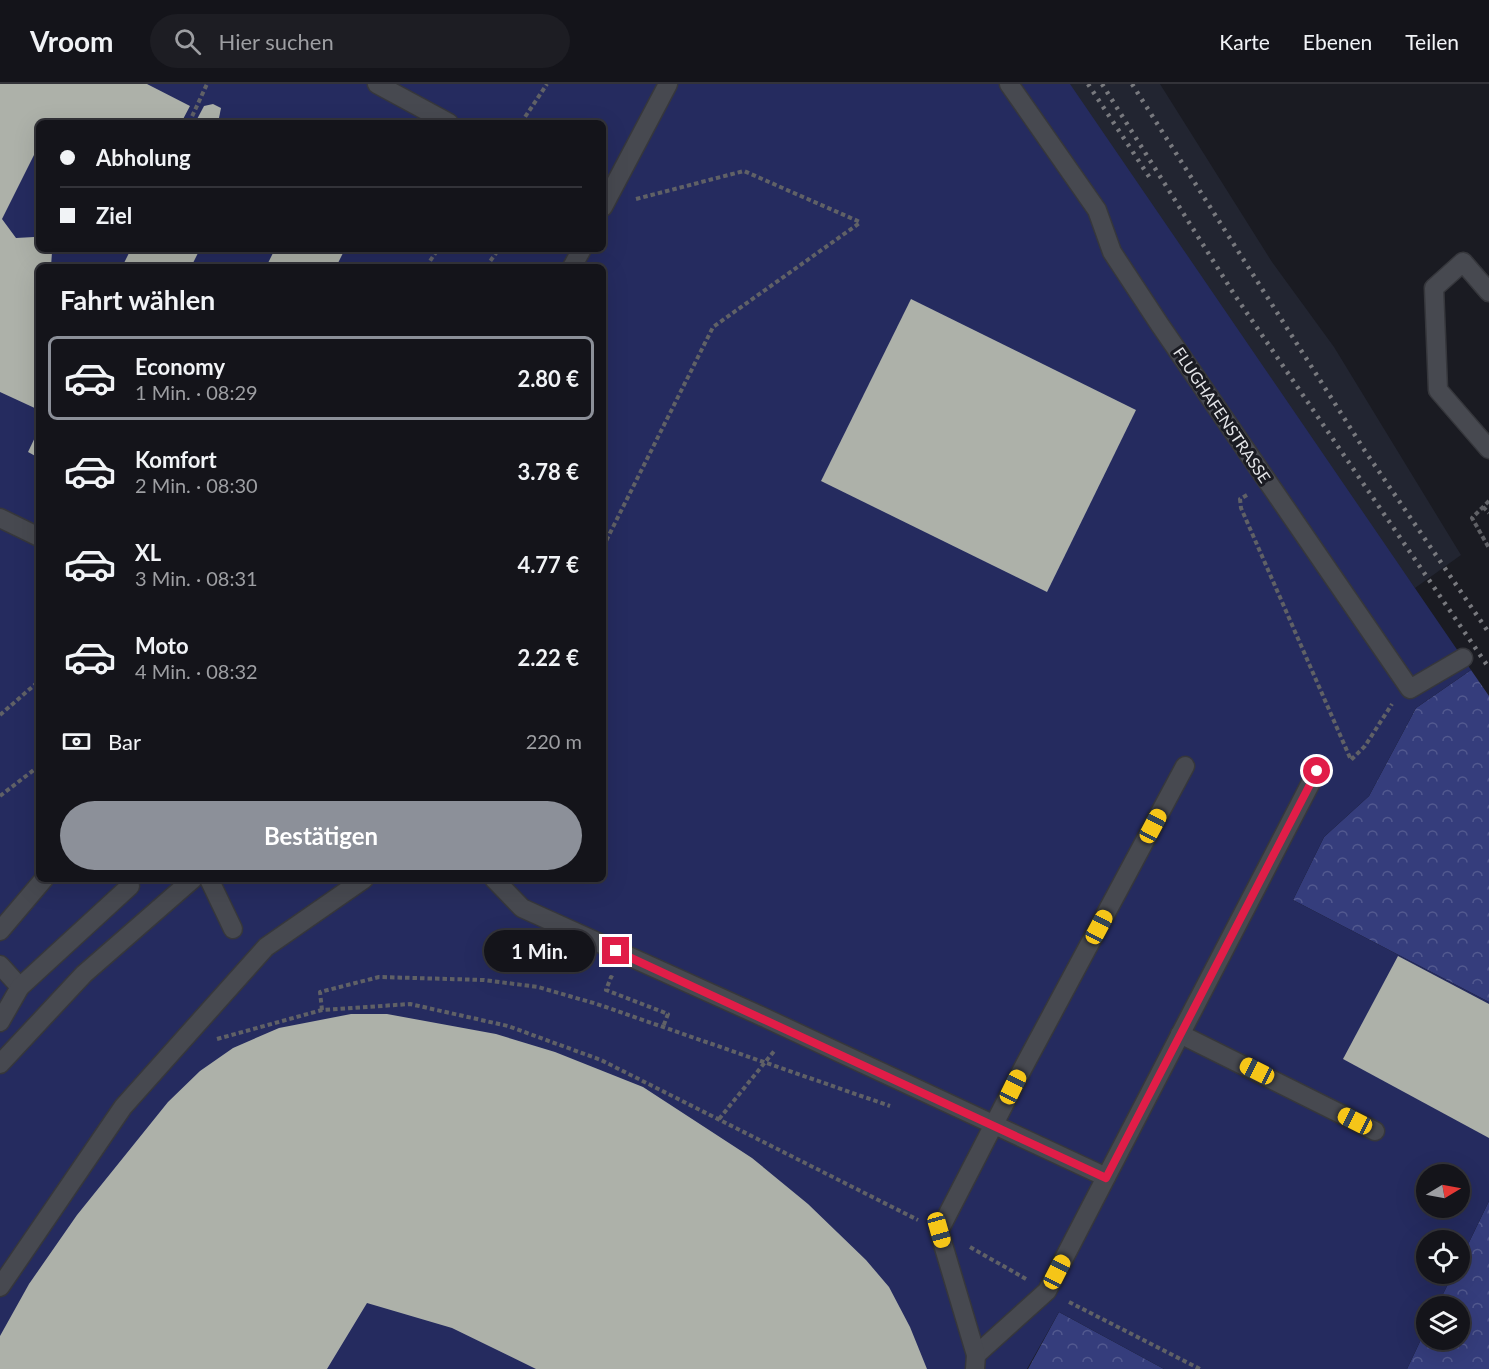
<!DOCTYPE html>
<html lang="de">
<meta charset="utf-8">
<style>
body{margin:0;font-family:Lato,sans-serif;background:#1d1d23;color:#f1f3f6;height:100vh;display:flex;flex-direction:column;font-size:22px;white-space:nowrap}
*{box-sizing:border-box;margin:0}
p{font-size:20px;color:#9d9ea2}
.icon{flex:none;width:33px;height:33px;fill:none;stroke:currentColor;stroke-width:2;stroke-linecap:round;stroke-linejoin:round}
.map{position:relative;flex:1;overflow:hidden}
.sheet{position:absolute;left:36px;top:180px;width:570px;height:618px;display:flex;flex-direction:column;background:#14141a;border-radius:9px;box-shadow:0 6px 24px #0002,0 0 0 2px #333339}
.sheet>*{flex:none}
.hud{position:absolute;left:36px;top:36px;width:570px;height:132px;border-radius:9px;box-shadow:0 6px 24px #0002,0 0 0 2px #333339;display:grid;align-content:center;height:132px;padding:0 24px;background:#14141a}
.needle{width:39px;rotate:80deg}
.tools{position:absolute;left:1416px;top:1080px;display:grid;gap:12px}
.tools a{display:grid;place-items:center;width:54px;height:54px;border-radius:50%;background:#14141a;box-shadow:0 6px 24px #0002,0 0 0 2px #333339;font-size:30px}
.end{position:absolute;width:27px;height:27px;margin:-14px;border:8px solid #e11d48;background:#fff;box-shadow:0 0 0 3px #fff}
.from{border-radius:50%}
.bubble{position:absolute;height:42px;border-radius:21px;background:#14141a;box-shadow:0 6px 24px #0002,0 0 0 2px #333339;font-size:20px;font-weight:700;line-height:42px;text-align:center}
.car{position:absolute;width:18px;height:36px;margin:-18px -9px;border-radius:8px;box-shadow:0 0 4px 2px #0007;background:linear-gradient(#f5c518 24%,#345 0 40%,#f5c518 0 76%,#345 0 86%,#f5c518 0)}
.hud b{display:flex;align-items:center;gap:21px;height:57px;font-size:22px}
.hud b+b{border-top:2px solid #333339}
.hud i{width:15px;height:15px;background:#f1f3f6}
ul{padding:0;list-style:none}
li{display:flex;align-items:center;gap:18px;height:84px;margin:0 12px 9px;padding:0 12px;border:3px solid transparent;border-radius:9px}
li div{flex:1}
li b{display:block;font-size:22px}
li em{font-style:normal;font-weight:700}
li.on{border-color:#8c9099}
li>.icon{width:54px;height:54px;stroke-width:1.5}
h2{padding:0 24px;font-size:27px;line-height:72px}
.pay{display:flex;align-items:center;gap:15px;height:66px;padding:0 24px;font-size:22px}
.pay p{margin-inline-start:auto}
.button{display:flex;gap:12px;margin-top:auto;padding:12px 24px}
.button a{flex:1;height:69px;border-radius:36px;background:#8c9099;color:#fff;font-size:24px;font-weight:700;line-height:69px;text-align:center}
header{display:flex;align-items:center;gap:36px;box-sizing:border-box;height:84px;padding:0 30px;background:#14141a;border-bottom:2px solid #333339}
header strong{font-size:28px}
nav{display:flex;gap:33px;margin-inline-start:auto;font-size:21px}
.search{width:420px;height:54px;background:#1d1d23;display:flex;align-items:center;gap:15px;box-sizing:border-box;padding:0 21px;border-radius:33px;color:#9d9ea2;font-size:22px}
.map>svg:first-child{display:block}
.built{fill:#222531}
.forest{fill:url(#forest-crowns)}
.garden{fill:#252b5f;fill-rule:evenodd}
.building{fill:#adb1a9}
.lines{fill:none;stroke-linecap:round;stroke-linejoin:round}
.service-casing{stroke:#36373c;stroke-width:21}
.minor-casing{stroke:#36373c;stroke-width:21}
.path{stroke:#606166;stroke-width:4;stroke-dasharray:4.5 3;stroke-linecap:butt}
.service{stroke:#474950;stroke-width:18}
.minor{stroke:#474950;stroke-width:18}
.rail{stroke:#78797e;stroke-width:4.5;stroke-dasharray:3 6;stroke-linecap:butt}
.route{stroke:#e11d48;stroke-width:8}
.labels{text-anchor:middle;stroke-width:6;stroke-linejoin:round;paint-order:stroke}
.street-label{font-size:16px;fill:#e4e5e9;stroke:#1a1b22}
</style>
<header>
<strong>Vroom</strong>
<div class="search"><svg class="icon" aria-label="search" viewBox="0 0 24 24"><circle cx="10" cy="10" r="6"/><path d="M15 15l6 6"/></svg>Hier suchen</div>
<nav><a>Karte</a><a>Ebenen</a><a>Teilen</a></nav>
</header>
<div class="map">
<svg width="1489" height="1285" viewBox="0 0 1489 1285">
<defs>
<pattern id="forest-crowns" width="20" height="18" patternUnits="userSpaceOnUse" patternTransform="scale(1.5)"><rect width="20" height="18" fill="#353d7c"/><path d="M2 6a3 3 0 1 1 6 0M12 15a3 3 0 1 1 6 0" fill="none" stroke="#52598f"/></pattern>
</defs>
<rect width="100%" height="100%" fill="#1a1b22"/>
<polygon class="built" points="1067,0 1160,0 1272,178 1334,263 1461,471 1415,504 1336,399"/>
<g class="forest">
<polygon points="1471,586 1489,612 1489,918 1293,816 1324,753 1369,712 1416,624"/>
<polygon points="1489,1117 1489,1285 1407,1285 1426,1245 1426,1256 1460,1256 1460,1222 1437,1222 1453,1190 1460,1190 1460,1177"/>
<polygon points="1059,1228 1164,1285 1028,1285"/>
</g>
<path class="garden" d="M 0,0 L 1070,0 L 1471,586 L 1416,624 L 1369,712 L 1324,753 L 1293,816 L 1489,918 L 1489,1117 L 1460,1177 L 1460,1156 L 1426,1156 L 1426,1190 L 1453,1190 L 1437,1222 L 1426,1222 L 1426,1245 L 1407,1285 L 1164,1285 L 1059,1228 L 1027,1285 L 0,1285 ZM 39,39 L 603,39 L 603,165 L 39,165 ZM 39,183 L 603,183 L 603,795 L 39,795 ZM 1426,1090 L 1460,1090 L 1460,1124 L 1426,1124 Z"/>
<g class="building">
<polygon points="0,0 147,0 190,22 181,39 39,39 39,61 2,135 16,154 34,153 39,158 39,165 48,165 52,168 51,183 39,183 39,326 0,308"/>
<polygon points="213,20 221,24 218,39 195,39 204,22"/>
<polygon points="131,165 200,165 191,183 122,183"/>
<polygon points="275,165 345,165 336,183 266,183"/>
<polygon points="911,215 1136,326 1047,508 821,397"/>
<polygon points="39,345 39,374 28,368"/>
<polygon points="1398,872 1489,920 1489,1054 1343,975"/>
<polygon points="351,930 387,930 496,950 555,968 643,1003 752,1074 808,1120 866,1176 889,1203 910,1243 927,1285 536,1285 452,1244 367,1219 327,1285 0,1285 0,1252 29,1200 77,1131 168,1018 200,987 233,964 279,944"/>
</g>
<g class="lines">
<defs>
<g id="service">
<polyline points="1009,0 1097,126 1112,168 1160,241 1410,605 1463,574"/>
<polyline points="1489,208 1463,178 1434,204 1438,306 1489,365"/>
<polyline points="209,795 233,845"/>
<polyline points="494,795 522,824 761,932 1106,1093"/>
<polyline points="0,881 20,903"/>
<polyline points="0,938 20,903 130,802"/>
<polyline points="1180,950 1375,1047"/>
<polyline points="0,980 84,890 193,795"/>
<polyline points="0,1203 123,1023 266,863 364,795"/>
<polyline points="976,1271 1047,1207 1317,687"/>
<polyline points="975,1285 976,1271 939,1147 1023,984 1185,682"/>
</g>
<g id="minor">
<polyline points="377,0 449,39"/>
<polyline points="603,123 668,0"/>
<polyline points="572,183 582,165"/>
<polyline points="0,434 39,453"/>
<polyline points="0,847 44,795"/>
</g>
</defs>
<use href="#service" class="service-casing"/>
<use href="#minor" class="minor-casing"/>
<g class="path">
<polyline points="189,39 207,0"/>
<polyline points="521,39 547,0"/>
<polyline points="636,115 744,87 860,138"/>
<polyline points="426,183 438,165"/>
<polyline points="486,183 499,165"/>
<polyline points="1247,411 1240,415 1241,424 1351,676 1365,662 1392,620"/>
<polyline points="1489,417 1472,434 1489,464"/>
<polyline points="1483,423 1489,429"/>
<polyline points="603,463 713,243 861,138"/>
<polyline points="0,631 39,597"/>
<polyline points="0,712 39,682"/>
<polyline points="613,894 611,893 606,906 668,930 663,943"/>
<polyline points="322,926 320,908 379,893 484,896 538,903 597,920 890,1022"/>
<polyline points="217,955 322,926 410,920 508,942 601,976 918,1136"/>
<polyline points="719,1035 775,966"/>
<polyline points="970,1163 1026,1195"/>
<polyline points="1069,1218 1200,1285"/>
</g>
<use href="#service" class="service"/>
<use href="#minor" class="minor"/>
<g class="rail">
<polyline points="1088,0 1150,94"/>
<polyline points="1102,0 1234,210 1489,584"/>
<polyline points="1132,0 1365,367 1489,549"/>
</g>
</g>
<g class="lines">
<polyline class="route" points="616,867 1106,1094 1317,687"/>
</g>
<g class="labels">
<g class="street-label">
<text transform="translate(1222 331) rotate(56)" y="6">FLUGHAFENSTRASSE</text>
</g>
</g>
</svg>
<div class="tools">
<a><svg class="needle" viewBox="-14 -14 28 28"><path d="M0-13l5 13h-10z" fill="#e53935"/><path d="M0 13l5-13h-10z" fill="#9d9ea2"/></svg></a>
<a><svg class="icon" aria-label="locate" viewBox="0 0 24 24"><circle cx="12" cy="12" r="6"/><path d="M12 2v4M12 18v4M2 12h4M18 12h4"/></svg></a>
<a><svg class="icon" aria-label="layers" viewBox="0 0 24 24"><path d="M12 4l9 5-9 5-9-5zM3 14l9 5 9-5"/></svg></a>
</div>
<i class="end from" style="left:1317px;top:687px"></i>
<i class="end" style="left:616px;top:867px"></i>
<div class="bubble" style="left:484px;top:846px;width:111px">1 Min.</div>
<i class="car" style="left:1153px;top:742px;rotate:28deg"></i>
<i class="car" style="left:1099px;top:843px;rotate:28deg"></i>
<i class="car" style="left:1257px;top:987px;rotate:297deg"></i>
<i class="car" style="left:1013px;top:1003px;rotate:26deg"></i>
<i class="car" style="left:1355px;top:1037px;rotate:297deg"></i>
<i class="car" style="left:939px;top:1146px;rotate:164deg"></i>
<i class="car" style="left:1057px;top:1188px;rotate:27deg"></i>
<div class="hud">
<b><i class="from"></i>Abholung</b>
<b><i></i>Ziel</b>
</div>
<section class="sheet">
<h2>Fahrt wählen</h2>
<ul>
<li class="on"><svg class="icon" aria-label="car" viewBox="0 0 24 24"><path d="M5 17H2v-5l4-1 3-4h7l3 4 3 1v5h-3M9 17h6M6 11h13"/><circle cx="7" cy="17" r="2"/><circle cx="17" cy="17" r="2"/></svg><div><b>Economy</b><p>1 Min. · 08:29</p></div><em>2.80 €</em></li>
<li><svg class="icon" aria-label="car" viewBox="0 0 24 24"><path d="M5 17H2v-5l4-1 3-4h7l3 4 3 1v5h-3M9 17h6M6 11h13"/><circle cx="7" cy="17" r="2"/><circle cx="17" cy="17" r="2"/></svg><div><b>Komfort</b><p>2 Min. · 08:30</p></div><em>3.78 €</em></li>
<li><svg class="icon" aria-label="car" viewBox="0 0 24 24"><path d="M5 17H2v-5l4-1 3-4h7l3 4 3 1v5h-3M9 17h6M6 11h13"/><circle cx="7" cy="17" r="2"/><circle cx="17" cy="17" r="2"/></svg><div><b>XL</b><p>3 Min. · 08:31</p></div><em>4.77 €</em></li>
<li><svg class="icon" aria-label="car" viewBox="0 0 24 24"><path d="M5 17H2v-5l4-1 3-4h7l3 4 3 1v5h-3M9 17h6M6 11h13"/><circle cx="7" cy="17" r="2"/><circle cx="17" cy="17" r="2"/></svg><div><b>Moto</b><p>4 Min. · 08:32</p></div><em>2.22 €</em></li>
</ul>
<div class="pay"><svg class="icon" aria-label="cash" viewBox="0 0 24 24"><path d="M3 7h18v10H3z"/><circle cx="12" cy="12" r="2"/></svg>Bar<p>220 m</p></div>
<div class="button"><a>Bestätigen</a></div>
</section>
</div>
